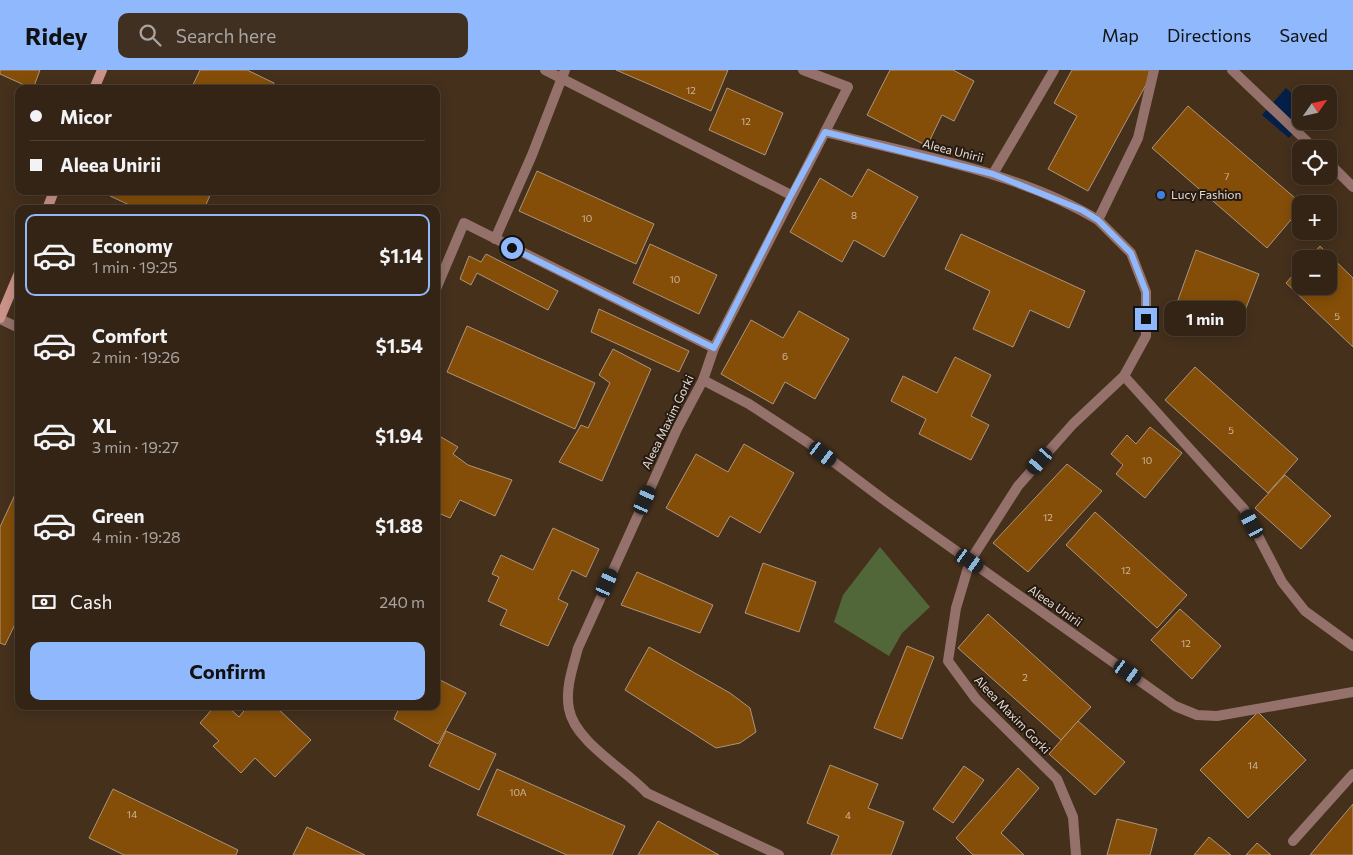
<!DOCTYPE html>
<meta charset="utf-8">
<style>
body{margin:0;font-family:Commissioner,sans-serif;background:#3f3022;color:#f1f3f6;height:100vh;display:flex;flex-direction:column;font-size:19px;white-space:nowrap}
*{box-sizing:border-box;margin:0}
p{font-size:16px;color:#a9a4a0}
.icon{flex:none;width:28px;height:28px;fill:none;stroke:currentColor;stroke-width:2;stroke-linecap:round;stroke-linejoin:round}
.map{position:relative;flex:1;overflow:hidden}
.details{position:absolute;left:15px;top:135px;width:425px;height:505px;display:flex;flex-direction:column;background:#342415;border-radius:10px;box-shadow:0 2px 12px #0003,0 0 0 1px #4e4134}
.details>*{flex:none}
.banner{position:absolute;left:15px;top:15px;width:425px;height:110px;border-radius:10px;box-shadow:0 2px 12px #0003,0 0 0 1px #4e4134;display:grid;align-content:center;height:110px;padding:0 15px;background:#342415}
.needle{width:32px;rotate:56deg}
.controls{position:absolute;left:1292px;top:15px;display:grid;gap:10px}
.controls a{display:grid;place-items:center;width:45px;height:45px;border-radius:10px;background:#342415;box-shadow:0 2px 12px #0003,0 0 0 1px #4e4134;font-size:25px}
.end{position:absolute;width:22px;height:22px;margin:-11px;border:6px solid #8fb8fd;background:#111;box-shadow:0 0 0 2px #111}
.from{border-radius:50%}
.bubble{position:absolute;height:35px;border-radius:10px;background:#342415;box-shadow:0 2px 12px #0003,0 0 0 1px #4e4134;font-size:16px;font-weight:700;line-height:35px;text-align:center}
.car{position:absolute;width:15px;height:30px;margin:-15px -8px;border-radius:6px;box-shadow:0 0 4px 1px #0007;background:linear-gradient(#222 24%,#8ab4d8 0 40%,#222 0 76%,#8ab4d8 0 86%,#222 0)}
.banner b{display:flex;align-items:center;gap:18px;height:48px;font-size:19px}
.banner b+b{border-top:1px solid #4e4134}
.banner i{width:12px;height:12px;background:#f1f3f6}
ul{padding:9px 0 0;list-style:none}
li{display:flex;align-items:center;gap:15px;height:82px;margin:0 10px 8px;padding:0 5px;border:2px solid transparent;border-radius:10px}
li div{flex:1}
li b{display:block;font-size:19px}
li em{font-style:normal;font-weight:700}
li.current{border-color:#8fb8fd}
li>.icon{width:45px;height:45px;stroke-width:1.5}
.pay{display:flex;align-items:center;gap:12px;height:55px;padding:0 15px;font-size:19px}
.pay p{margin-inline-start:auto}
.action{display:flex;gap:10px;margin-top:auto;padding:10px 15px}
.action a{flex:1;height:58px;border-radius:10px;background:#8fb8fd;color:#111;font-size:20px;font-weight:700;line-height:58px;text-align:center}
header{display:flex;align-items:center;gap:30px;box-sizing:border-box;height:70px;padding:0 25px;background:#8fb8fd;color:#111}
header strong{font-size:24px}
nav{display:flex;gap:28px;margin-inline-start:auto;font-size:18px}
.search{width:350px;height:45px;background:#3f3022;display:flex;align-items:center;gap:12px;box-sizing:border-box;padding:0 18px;border-radius:10px;color:#a9a4a0;font-size:19px}
.map>svg:first-child{display:block}
.green{fill:#516639}
.water{fill:#042048}
.building{fill:#844e08;stroke:#ad947d}
.lines{fill:none;stroke-linecap:round;stroke-linejoin:round}
.lane{stroke:#95716b;stroke-width:10}
.street{stroke:#95716b;stroke-width:10}
.secondary{stroke:#cb9289;stroke-width:10}
.route{stroke:#8fb8fd;stroke-width:6}
.shop-dot{fill:#3f7fe0;stroke:#241a12;stroke-width:2}
.labels{text-anchor:middle;stroke-width:4;stroke-linejoin:round;paint-order:stroke}
.number-label{font-size:10px;fill:#cfb79d}
.street-label{font-size:12px;fill:#e8dacf;stroke:#241a12}
.poi-label{font-size:12px;fill:#e8dacf;stroke:#241a12;text-anchor:start}
</style>
<header>
<strong>Ridey</strong>
<div class="search"><svg class="icon" aria-label="search" viewBox="0 0 24 24"><circle cx="10" cy="10" r="6"/><path d="M15 15l6 6"/></svg>Search here</div>
<nav><a>Map</a><a>Directions</a><a>Saved</a></nav>
</header>
<div class="map">
<svg width="1353" height="785" viewBox="0 0 1353 785">
<rect width="100%" height="100%" fill="#45301c"/>
<polygon class="green" points="880,477 930,537 902,563 889,586 834,552 843,525"/>
<polygon class="water" points="1286,18 1301,32 1301,51 1303,51 1289,68 1262,45"/>
<g class="building">
<polygon points="0,0 40,0 33,19 0,4"/>
<polygon points="200,0 247,0 274,13 272,19 191,19"/>
<polygon points="616,0 728,0 711,41"/>
<polygon points="890,0 953,0 974,11 954,51 942,45 927,76 867,45"/>
<polygon points="1072,0 1149,0 1153,2 1088,121 1048,99 1077,46 1054,33"/>
<polygon points="727,18 783,43 765,85 709,60"/>
<polygon points="1188,36 1302,134 1301,138 1267,178 1152,78"/>
<polygon points="868,99 918,127 884,187 854,170 842,192 790,162 820,108 852,127"/>
<polygon points="537,101 654,154 636,194 519,141"/>
<polygon points="112,121 212,121 204,139 138,139 110,126"/>
<polygon points="961,164 1085,221 1069,258 1030,240 1013,277 973,259 990,221 945,199"/>
<polygon points="650,174 717,205 699,244 633,213"/>
<polygon points="1320,176 1353,208 1353,277 1286,213 1301,196 1301,216 1329,216 1329,189 1308,189"/>
<polygon points="1196,180 1259,204 1236,264 1174,241"/>
<polygon points="486,184 558,221 548,240 477,203 471,215 460,209 469,186 481,192"/>
<polygon points="599,239 689,281 679,302 591,262"/>
<polygon points="799,241 849,269 815,329 785,312 773,334 721,304 751,250 783,268"/>
<polygon points="467,256 595,313 575,359 447,302"/>
<polygon points="613,279 651,299 602,411 559,392 581,355 588,358 610,313 599,305"/>
<polygon points="955,287 991,305 971,346 989,355 971,390 919,364 926,349 891,331 903,306 937,323"/>
<polygon points="1195,297 1298,389 1268,423 1165,330"/>
<polygon points="1150,357 1182,383 1145,428 1116,404 1123,395 1111,384 1127,365 1136,374"/>
<polygon points="436,364 458,377 453,384 468,395 512,410 495,446 460,430 450,448 436,442"/>
<polygon points="744,374 794,403 760,463 730,446 718,467 666,438 696,384 728,402"/>
<polygon points="1067,394 1102,421 1028,502 993,473"/>
<polygon points="1285,405 1331,446 1301,479 1255,438"/>
<polygon points="19,416 19,546 5,575 0,573 0,457"/>
<polygon points="1095,442 1187,525 1157,558 1066,475"/>
<polygon points="553,458 599,479 586,507 572,500 558,529 568,534 548,576 500,555 507,540 488,531 499,507 492,504 501,485 533,500"/>
<polygon points="763,493 816,512 799,562 745,543"/>
<polygon points="637,502 713,535 700,563 621,535"/>
<polygon points="1180,539 1221,576 1192,609 1151,570"/>
<polygon points="988,544 1091,637 1061,670 958,578"/>
<polygon points="907,576 934,587 902,669 874,658"/>
<polygon points="649,577 730,623 750,638 756,662 740,673 716,678 625,620"/>
<polygon points="436,608 466,623 438,674 394,649 400,636 436,636"/>
<polygon points="215,636 227,636 239,647 248,636 275,636 311,670 275,707 255,688 241,703 213,676 219,671 200,653"/>
<polygon points="1258,642 1306,690 1248,748 1200,700"/>
<polygon points="1078,651 1125,692 1095,725 1049,684"/>
<polygon points="446,661 496,684 479,720 429,696"/>
<polygon points="830,695 878,714 868,738 904,752 891,785 831,785 839,766 807,753"/>
<polygon points="964,696 984,710 953,753 933,739"/>
<polygon points="1018,698 1039,718 1001,763 1024,785 973,785 956,768"/>
<polygon points="497,699 625,756 612,785 567,785 477,745"/>
<polygon points="113,719 238,780 236,785 124,785 89,768"/>
<polygon points="1353,734 1353,785 1310,785"/>
<polygon points="1117,749 1157,759 1150,785 1107,785"/>
<polygon points="658,751 719,785 638,785"/>
<polygon points="307,757 365,785 293,785"/>
<polygon points="1209,767 1231,785 1194,785"/>
<polygon points="1257,773 1271,785 1246,785"/>
</g>
<g class="lines">
<g class="lane">
<polyline points="545,0 791,125"/>
<polyline points="803,0 848,17 825,62"/>
<polyline points="495,169 532,85 565,0"/>
<polyline points="0,249 19,258"/>
<polyline points="1293,771 1353,704"/>
</g>
<g class="street">
<polyline points="1232,0 1315,79"/>
<polyline points="1329,93 1353,117"/>
<polyline points="993,104 1054,0"/>
<polyline points="436,219 464,153 714,278"/>
<polyline points="1124,306 1244,439 1282,512 1305,541 1353,576"/>
<polyline points="703,310 749,334 807,372 887,432 1175,636 1197,645 1217,646 1353,622"/>
<path d="M 779,785 L 647,723 C 625,699 575,672 569,639 C 565,618 573,597 578,578 L 677,359 L 703,310 L 714,278 L 825,62 C 915,85 1019,102 1098,150"/>
<polyline points="1076,785 1073,747 1057,709 976,629 948,591 956,538 970,491 1018,416 1073,354 1124,306 1146,266 1146,222 1131,183 1098,150 1138,68 1154,0"/>
</g>
<g class="secondary">
<polyline points="94,19 102,0"/>
<polyline points="47,139 54,121"/>
<polyline points="0,248 19,203"/>
</g>
</g>
<g class="lines">
<polyline class="route" points="512,178 714,278 791,125 825,62 993,104 1082,140 1098,150 1131,183 1146,222 1146,249"/>
</g>
<circle class="shop-dot" cx="1161" cy="125" r="5"/>
<g class="labels">
<g class="number-label">
<text x="691" y="24">12</text>
<text x="746" y="55">12</text>
<text x="1227" y="110">7</text>
<text x="854" y="149">8</text>
<text x="587" y="152">10</text>
<text x="675" y="213">10</text>
<text x="1337" y="250">5</text>
<text x="785" y="290">6</text>
<text x="1231" y="364">5</text>
<text x="1147" y="394">10</text>
<text x="1048" y="451">12</text>
<text x="1126" y="504">12</text>
<text x="1186" y="577">12</text>
<text x="1025" y="611">2</text>
<text x="1253" y="699">14</text>
<text x="518" y="726">10A</text>
<text x="132" y="748">14</text>
<text x="848" y="749">4</text>
</g>
<g class="street-label">
<text transform="translate(953 81) rotate(14)" y="4">Aleea Unirii</text>
<text transform="translate(668 352) rotate(-64)" y="4">Aleea Maxim Gorki</text>
<text transform="translate(1055 536) rotate(35)" y="4">Aleea Unirii</text>
<text transform="translate(1012 645) rotate(46)" y="4">Aleea Maxim Gorki</text>
</g>
<g class="poi-label">
<text x="1171" y="129">Lucy Fashion</text>
</g>
</g>
</svg>
<div class="controls">
<a><svg class="needle" viewBox="-14 -14 28 28"><path d="M0-13l5 13h-10z" fill="#e53935"/><path d="M0 13l5-13h-10z" fill="#a9a4a0"/></svg></a>
<a><svg class="icon" aria-label="locate" viewBox="0 0 24 24"><circle cx="12" cy="12" r="6"/><path d="M12 2v4M12 18v4M2 12h4M18 12h4"/></svg></a>
<a>+</a>
<a>−</a>
</div>
<i class="end from" style="left:512px;top:178px"></i>
<i class="end" style="left:1146px;top:249px"></i>
<div class="bubble" style="left:1164px;top:231px;width:82px">1 min</div>
<i class="car" style="left:823px;top:384px;rotate:127deg"></i>
<i class="car" style="left:1040px;top:391px;rotate:221deg"></i>
<i class="car" style="left:645px;top:430px;rotate:24deg"></i>
<i class="car" style="left:1252px;top:454px;rotate:332deg"></i>
<i class="car" style="left:970px;top:491px;rotate:125deg"></i>
<i class="car" style="left:607px;top:513px;rotate:24deg"></i>
<i class="car" style="left:1128px;top:602px;rotate:125deg"></i>
<div class="banner">
<b><i class="from"></i>Micor</b>
<b><i></i>Aleea Unirii</b>
</div>
<section class="details">
<ul>
<li class="current"><svg class="icon" aria-label="car" viewBox="0 0 24 24"><path d="M5 17H2v-5l4-1 3-4h7l3 4 3 1v5h-3M9 17h6M6 11h13"/><circle cx="7" cy="17" r="2"/><circle cx="17" cy="17" r="2"/></svg><div><b>Economy</b><p>1 min · 19:25</p></div><em>$1.14</em></li>
<li><svg class="icon" aria-label="car" viewBox="0 0 24 24"><path d="M5 17H2v-5l4-1 3-4h7l3 4 3 1v5h-3M9 17h6M6 11h13"/><circle cx="7" cy="17" r="2"/><circle cx="17" cy="17" r="2"/></svg><div><b>Comfort</b><p>2 min · 19:26</p></div><em>$1.54</em></li>
<li><svg class="icon" aria-label="car" viewBox="0 0 24 24"><path d="M5 17H2v-5l4-1 3-4h7l3 4 3 1v5h-3M9 17h6M6 11h13"/><circle cx="7" cy="17" r="2"/><circle cx="17" cy="17" r="2"/></svg><div><b>XL</b><p>3 min · 19:27</p></div><em>$1.94</em></li>
<li><svg class="icon" aria-label="car" viewBox="0 0 24 24"><path d="M5 17H2v-5l4-1 3-4h7l3 4 3 1v5h-3M9 17h6M6 11h13"/><circle cx="7" cy="17" r="2"/><circle cx="17" cy="17" r="2"/></svg><div><b>Green</b><p>4 min · 19:28</p></div><em>$1.88</em></li>
</ul>
<div class="pay"><svg class="icon" aria-label="cash" viewBox="0 0 24 24"><path d="M3 7h18v10H3z"/><circle cx="12" cy="12" r="2"/></svg>Cash<p>240 m</p></div>
<div class="action"><a>Confirm</a></div>
</section>
</div>
